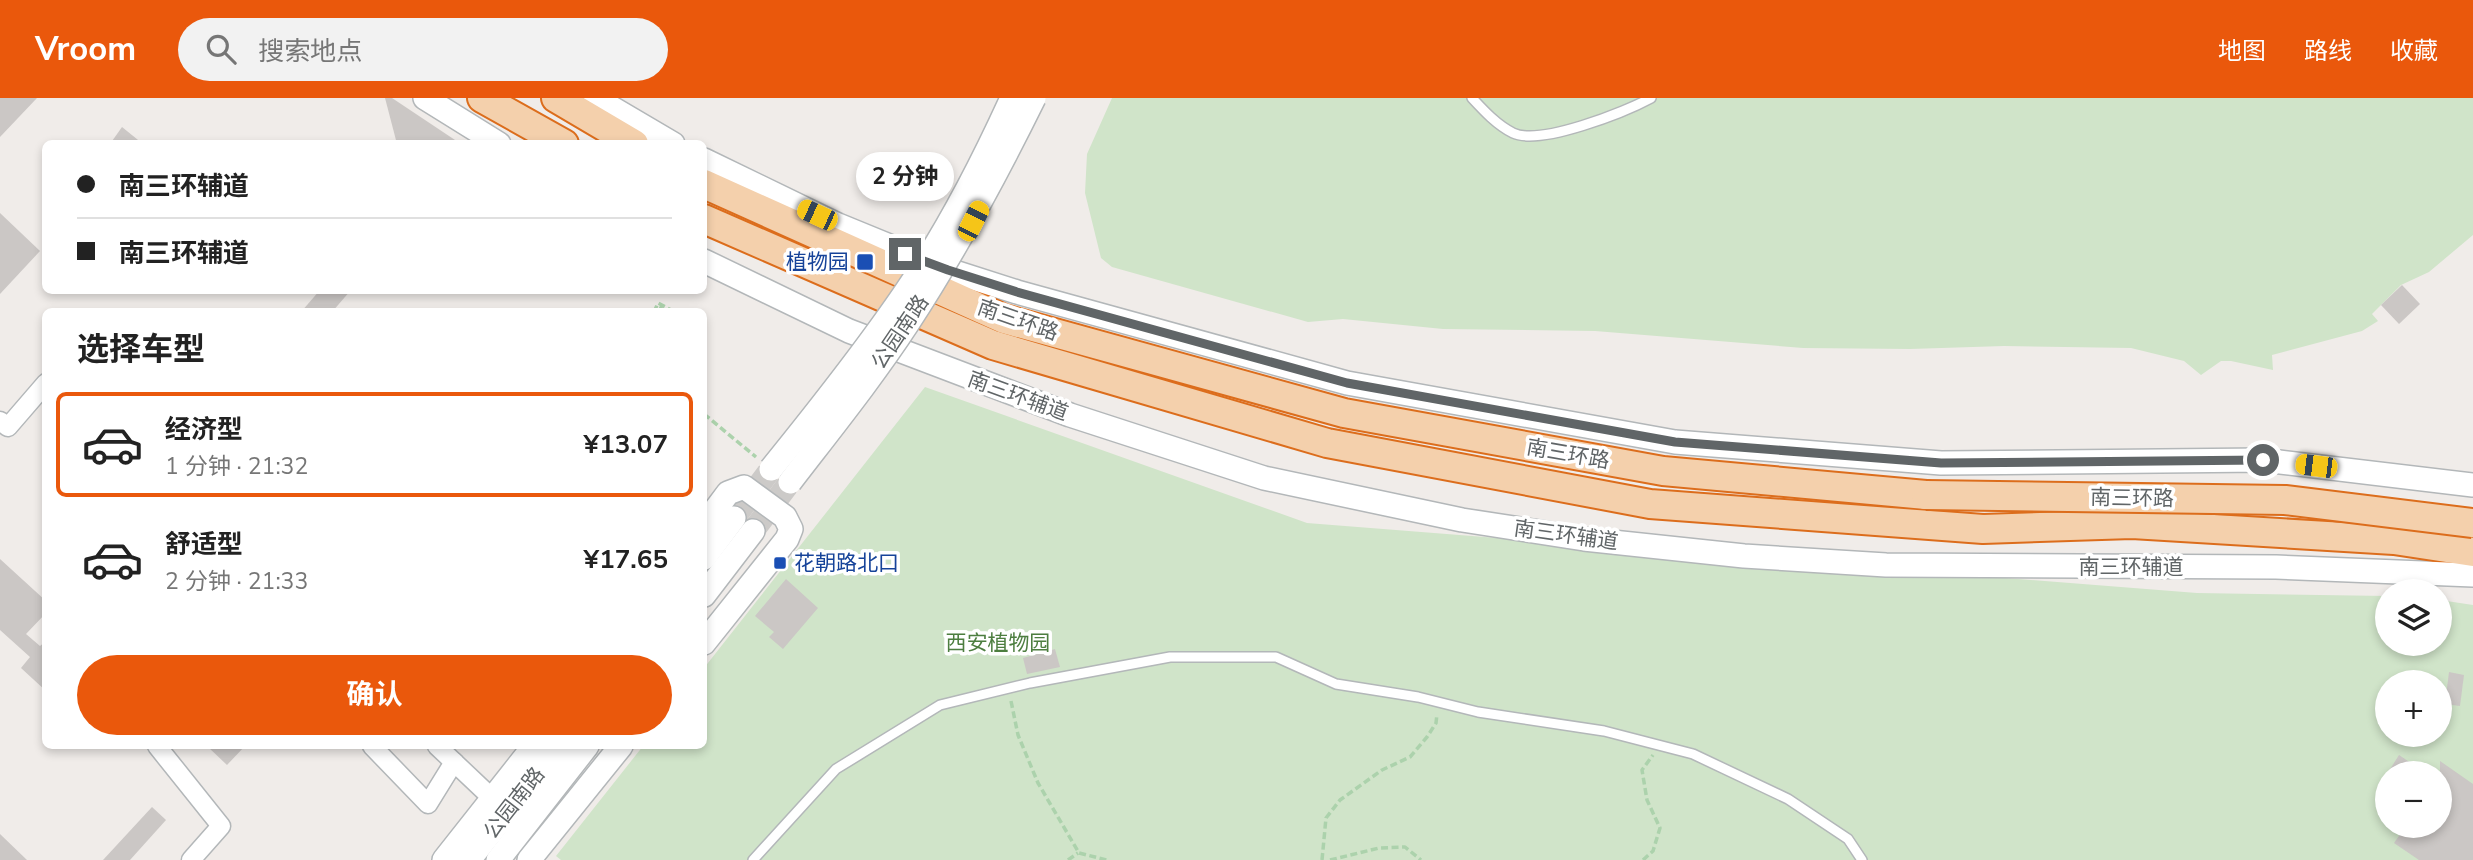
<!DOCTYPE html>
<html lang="zh">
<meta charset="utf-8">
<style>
body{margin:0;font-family:"Nunito Sans","Noto Sans SC",sans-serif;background:#f2f2f2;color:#222;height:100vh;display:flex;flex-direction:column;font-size:26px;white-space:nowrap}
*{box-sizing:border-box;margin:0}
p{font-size:23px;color:#767676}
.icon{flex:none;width:38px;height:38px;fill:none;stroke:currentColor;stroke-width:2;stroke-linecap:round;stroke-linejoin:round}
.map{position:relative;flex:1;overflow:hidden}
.details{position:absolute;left:42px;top:210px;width:665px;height:441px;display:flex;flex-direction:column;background:#fff;border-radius:10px;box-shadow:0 4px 10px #0003}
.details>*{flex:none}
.banner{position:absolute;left:42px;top:42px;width:665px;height:154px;border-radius:10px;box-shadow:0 4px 10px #0003;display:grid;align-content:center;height:154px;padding:0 35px;background:#fff}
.buttons{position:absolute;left:2375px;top:481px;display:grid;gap:14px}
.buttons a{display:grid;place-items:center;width:77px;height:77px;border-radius:50%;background:#fff;box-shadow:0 4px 10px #0003;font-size:35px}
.end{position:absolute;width:32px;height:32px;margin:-16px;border:9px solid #606567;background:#fff;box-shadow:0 0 0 4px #fff}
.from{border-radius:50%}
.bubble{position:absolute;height:49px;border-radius:24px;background:#fff;box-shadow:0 4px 10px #0003;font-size:23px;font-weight:700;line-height:49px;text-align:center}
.car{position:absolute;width:21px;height:42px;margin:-21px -10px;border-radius:9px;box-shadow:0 0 5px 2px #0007;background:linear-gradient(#f5c518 24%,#345 0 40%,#f5c518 0 76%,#345 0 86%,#f5c518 0)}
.banner b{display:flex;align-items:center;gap:24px;height:66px;font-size:26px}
.banner b+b{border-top:2px solid #e0e0e0}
.banner i{width:18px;height:18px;background:#222}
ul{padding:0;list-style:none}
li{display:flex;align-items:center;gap:21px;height:105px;margin:0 14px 10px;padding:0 21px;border:4px solid transparent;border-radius:10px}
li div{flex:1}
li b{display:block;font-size:26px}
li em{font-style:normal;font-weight:700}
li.active{border-color:#ea580c}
li>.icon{width:63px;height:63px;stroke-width:1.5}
h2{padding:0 35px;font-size:32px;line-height:84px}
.primary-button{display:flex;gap:14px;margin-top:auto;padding:14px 35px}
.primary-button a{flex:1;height:80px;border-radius:42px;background:#ea580c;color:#fff;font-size:28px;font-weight:700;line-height:80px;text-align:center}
header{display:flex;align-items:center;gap:42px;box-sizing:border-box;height:98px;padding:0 35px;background:#ea580c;color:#fff}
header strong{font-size:33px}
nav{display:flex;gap:38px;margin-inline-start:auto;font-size:24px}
.search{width:490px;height:63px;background:#f2f2f2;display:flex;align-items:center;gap:18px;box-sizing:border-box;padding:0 24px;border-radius:38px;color:#767676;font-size:26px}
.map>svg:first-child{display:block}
.green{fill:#d0e4c9;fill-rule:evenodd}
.building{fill:#cbc7c5}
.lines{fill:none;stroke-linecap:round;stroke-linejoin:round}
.secondary-tunnel{stroke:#cccac8;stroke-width:23;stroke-dasharray:23 11;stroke-linecap:butt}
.service-casing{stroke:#b3b7b9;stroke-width:12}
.minor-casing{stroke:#b3b7b9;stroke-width:21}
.secondary-casing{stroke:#b3b7b9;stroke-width:26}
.trunk-casing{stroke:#dc6d1c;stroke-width:32}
.path{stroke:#acd2ac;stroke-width:3.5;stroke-dasharray:7 3.5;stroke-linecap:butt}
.service{stroke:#fff;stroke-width:9}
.minor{stroke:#fff;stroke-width:18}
.secondary{stroke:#fff;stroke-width:23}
.trunk{stroke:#f4d0ac;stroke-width:28}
.secondary-bridge-casing{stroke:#b3b7b9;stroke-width:26;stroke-linecap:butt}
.trunk-bridge-casing{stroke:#dc6d1c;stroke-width:32;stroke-linecap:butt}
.secondary-bridge{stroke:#fff;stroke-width:23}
.trunk-bridge{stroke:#f4d0ac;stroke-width:28}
.route{stroke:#606567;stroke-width:9}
.transit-dot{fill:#1a4fb4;stroke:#fff;stroke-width:2.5}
.labels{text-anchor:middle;stroke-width:7;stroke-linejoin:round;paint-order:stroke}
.transit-label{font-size:21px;fill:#164399;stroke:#fff;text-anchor:end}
.street-label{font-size:21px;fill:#606567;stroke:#fff}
.park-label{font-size:21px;fill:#4d7e40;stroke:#fff}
</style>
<header>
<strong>Vroom</strong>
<div class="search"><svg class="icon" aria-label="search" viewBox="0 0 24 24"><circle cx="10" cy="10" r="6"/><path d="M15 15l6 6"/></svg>搜索地点</div>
<nav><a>地图</a><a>路线</a><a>收藏</a></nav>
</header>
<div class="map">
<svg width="2473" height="762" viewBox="0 0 2473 762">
<rect width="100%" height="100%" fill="#f0ece9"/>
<g class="green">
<polygon points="1112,0 2473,0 2473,137 2429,174 2401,187 2372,216 2378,223 2362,233 2272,257 2273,272 2231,263 2221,263 2201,277 2184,263 2131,250 2004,248 1910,251 1803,250 1595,233 1443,231 1343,221 1308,224 1112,169 1101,160 1085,95 1087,56"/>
<path d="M 925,289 L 1307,425 L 2197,495 L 2387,498 L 2387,546 L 2440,546 L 2440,502 L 2473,507 L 2473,762 L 561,762 L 556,758 L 643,648 L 704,648 L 704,570 ZM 2387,584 L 2440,584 L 2440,637 L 2387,637 ZM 2387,676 L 2440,676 L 2440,728 L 2387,728 Z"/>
</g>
<g class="building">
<polygon points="0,0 37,0 0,39"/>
<polygon points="385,0 392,0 461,46 397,46"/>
<polygon points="122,29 143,46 110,46"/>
<polygon points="0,115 40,153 0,196"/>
<polygon points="2402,187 2420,206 2399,226 2381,207"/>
<polygon points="320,192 351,192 332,214 301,214"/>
<polygon points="0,461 46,503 46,515 26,536 40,548 46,543 46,593 21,570 30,559 0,532"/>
<polygon points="786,481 818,510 783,551 769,539 774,534 755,518"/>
<polygon points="1055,551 1060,569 1027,576 1023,560"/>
<polygon points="2449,574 2464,577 2460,608 2445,606"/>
<polygon points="207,648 245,648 227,667"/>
<polygon points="2399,657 2427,676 2387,676"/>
<polygon points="2440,663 2473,686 2473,762 2419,762 2394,745 2406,728 2440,728"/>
<polygon points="152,709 166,722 130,762 103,762"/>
<polygon points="0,736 27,762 0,762"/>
</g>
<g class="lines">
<g class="secondary-tunnel">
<polyline points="734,420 771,371"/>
<polyline points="753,433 790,384"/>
</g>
<defs>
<g id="service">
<path d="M 1472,0 C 1484,13 1497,27 1513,35 C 1540,48 1625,14 1651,0"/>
<polyline points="753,762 836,671 940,607 1030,585 1170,559 1276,559 1336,586 1418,599 1478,614 1604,633 1693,656 1788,701 1848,741 1862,762"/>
</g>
<g id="minor">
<polyline points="0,323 8,329 46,285"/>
<polyline points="157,648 221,728 191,762"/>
<polyline points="372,648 428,706 454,664"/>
<polyline points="437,648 493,701"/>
</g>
<g id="secondary">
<polyline points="425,0 499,46"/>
<polyline points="595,0 673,46"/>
<polyline points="704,62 838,127 948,172 1017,194 1347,285 1675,344 1941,365 2263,362 2473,387"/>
<polyline points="704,163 849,233 1070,317 1264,380 1462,422 1584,441 1744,458 1886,467 2276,469 2473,477"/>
<polyline points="704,427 728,395 744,389 785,419 791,431 787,441 704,545"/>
<polyline points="704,460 734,420"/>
<polyline points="704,497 753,433"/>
<polyline points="444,762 534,648"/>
<polyline points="469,762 560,648"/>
<polyline points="498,762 587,648"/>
<polyline points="529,762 621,648"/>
</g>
<g id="trunk">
<polyline points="482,0 564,46"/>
<polyline points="556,0 634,46"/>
<polyline points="704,86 1004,221 1344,315 1663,373 1926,397"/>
<polyline points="704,121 993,247 1327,345 1650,406 1983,431 2132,426 2394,442 2473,454"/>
</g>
</defs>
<use href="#service" class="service-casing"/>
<use href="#minor" class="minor-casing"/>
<use href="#secondary" class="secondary-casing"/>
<use href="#trunk" class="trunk-casing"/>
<g class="path">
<polyline points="654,214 658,205 675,214"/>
<polyline points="659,214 662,207"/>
<polyline points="704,316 756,359"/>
<polyline points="1011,603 1018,637 1038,685 1079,755 1107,762"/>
<polyline points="1068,762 1078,755"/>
<polyline points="1322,762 1326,720 1340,702 1382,672 1410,659 1427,639 1436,625 1437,616"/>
<polyline points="1330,762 1379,750 1405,749 1421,762"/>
<polyline points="1643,762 1653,753 1660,730 1647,702 1642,672 1653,657"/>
</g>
<use href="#service" class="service"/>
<use href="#minor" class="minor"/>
<use href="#secondary" class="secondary"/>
<use href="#trunk" class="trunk"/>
<defs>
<g id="secondary-bridge">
<path d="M 771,371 C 818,313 865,254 907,192 C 948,132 982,66 1012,0"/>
<path d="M 790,384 C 830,332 872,280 908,225 C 955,153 996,77 1034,0"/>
</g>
<polyline id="trunk-bridge" points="1926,397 2285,402 2473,425"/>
</defs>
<use href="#secondary-bridge" class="secondary-bridge-casing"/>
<use href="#trunk-bridge" class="trunk-bridge-casing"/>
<use href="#secondary-bridge" class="secondary-bridge"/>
<use href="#trunk-bridge" class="trunk-bridge"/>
</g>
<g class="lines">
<polyline class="route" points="905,156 948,172 1017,194 1347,285 1675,344 1941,365 2263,362"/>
</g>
<g class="transit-dot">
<rect x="856" y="155" width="18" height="18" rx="3.5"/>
<rect x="773" y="458" width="14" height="14" rx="3.5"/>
</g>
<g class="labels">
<g class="transit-label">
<text x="849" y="171">植物园</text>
<text x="794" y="472" text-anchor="start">花朝路北口</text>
</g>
<g class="street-label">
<text transform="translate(1018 222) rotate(19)" y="7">南三环路</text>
<text transform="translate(900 234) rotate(-56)" y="7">公园南路</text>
<text transform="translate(1018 298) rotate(20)" y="7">南三环辅道</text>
<text transform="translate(1568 356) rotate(10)" y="7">南三环路</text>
<text transform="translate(2132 400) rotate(1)" y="7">南三环路</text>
<text transform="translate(1566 437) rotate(8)" y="7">南三环辅道</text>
<text x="2131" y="476">南三环辅道</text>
<text transform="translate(514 705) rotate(-52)" y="7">公园南路</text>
</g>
<g class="park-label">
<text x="998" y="552">西安植物园</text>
</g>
</g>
</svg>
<div class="buttons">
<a><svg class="icon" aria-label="layers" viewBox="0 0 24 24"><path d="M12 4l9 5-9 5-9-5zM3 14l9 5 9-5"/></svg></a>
<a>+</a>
<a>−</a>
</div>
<i class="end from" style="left:2263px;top:362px"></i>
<i class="end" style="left:905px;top:156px"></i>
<div class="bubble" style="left:856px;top:54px;width:98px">2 分钟</div>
<i class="car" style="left:817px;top:117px;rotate:295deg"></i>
<i class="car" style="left:973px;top:123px;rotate:27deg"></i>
<i class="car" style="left:2316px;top:368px;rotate:277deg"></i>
<div class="banner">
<b><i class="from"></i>南三环辅道</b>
<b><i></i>南三环辅道</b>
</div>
<section class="details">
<h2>选择车型</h2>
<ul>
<li class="active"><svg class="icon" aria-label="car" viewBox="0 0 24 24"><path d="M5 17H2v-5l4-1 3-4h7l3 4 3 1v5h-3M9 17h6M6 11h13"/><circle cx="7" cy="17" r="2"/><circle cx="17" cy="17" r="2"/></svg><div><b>经济型</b><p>1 分钟 · 21:32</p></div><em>¥13.07</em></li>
<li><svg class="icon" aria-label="car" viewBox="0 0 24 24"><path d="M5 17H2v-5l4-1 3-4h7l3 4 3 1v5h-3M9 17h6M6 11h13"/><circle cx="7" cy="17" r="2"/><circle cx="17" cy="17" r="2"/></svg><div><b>舒适型</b><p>2 分钟 · 21:33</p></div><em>¥17.65</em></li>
</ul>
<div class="primary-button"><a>确认</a></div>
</section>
</div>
